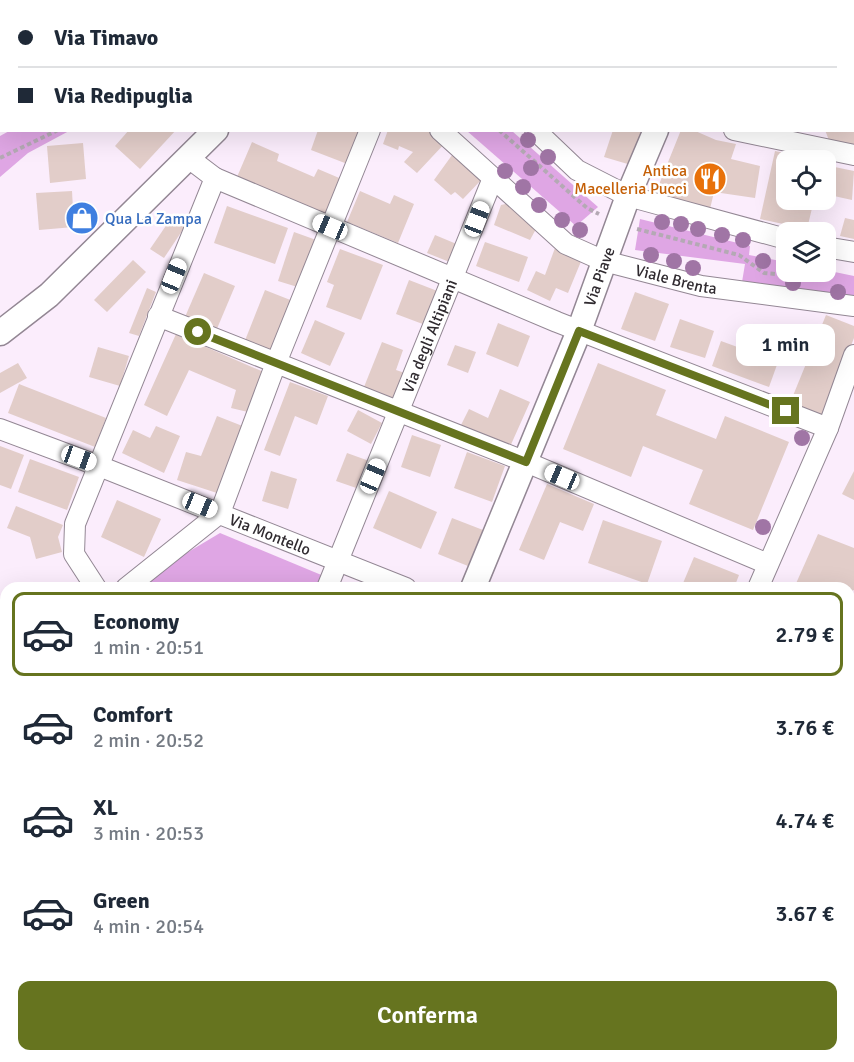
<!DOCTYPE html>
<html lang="it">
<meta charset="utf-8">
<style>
body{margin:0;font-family:Signika,sans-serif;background:#f6f6f7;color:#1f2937;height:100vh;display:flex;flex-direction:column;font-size:22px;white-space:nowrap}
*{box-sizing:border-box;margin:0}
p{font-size:20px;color:#747a83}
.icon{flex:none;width:33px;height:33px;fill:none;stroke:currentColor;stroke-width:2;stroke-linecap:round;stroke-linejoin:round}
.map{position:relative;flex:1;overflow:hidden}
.panel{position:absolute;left:0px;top:582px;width:855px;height:480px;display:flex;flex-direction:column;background:#fff;border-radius:18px 18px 0 0;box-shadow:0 6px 24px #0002}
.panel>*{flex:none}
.banner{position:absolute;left:0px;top:0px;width:855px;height:132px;box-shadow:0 6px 24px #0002;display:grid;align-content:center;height:132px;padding:0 18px;background:#fff}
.buttons{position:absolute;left:776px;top:150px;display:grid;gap:12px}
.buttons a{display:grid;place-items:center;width:60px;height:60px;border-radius:12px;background:#fff;box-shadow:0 6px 24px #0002;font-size:30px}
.end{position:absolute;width:27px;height:27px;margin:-14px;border:8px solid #66741f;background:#fff;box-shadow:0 0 0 3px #fff}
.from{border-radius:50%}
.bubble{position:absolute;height:42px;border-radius:12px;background:#fff;box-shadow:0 6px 24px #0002;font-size:20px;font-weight:600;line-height:42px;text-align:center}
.car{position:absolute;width:18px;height:36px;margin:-18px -9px;border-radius:8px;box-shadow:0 0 4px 2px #0007;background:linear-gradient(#fff 24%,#345 0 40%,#fff 0 76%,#345 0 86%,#fff 0)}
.banner b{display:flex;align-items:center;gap:21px;height:57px;font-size:22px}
.banner b+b{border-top:2px solid #e0e1e3}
.banner i{width:15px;height:15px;background:#1f2937}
ul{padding:10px 0 0;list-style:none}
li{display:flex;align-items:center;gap:18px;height:84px;margin:0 12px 9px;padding:0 6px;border:3px solid transparent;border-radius:12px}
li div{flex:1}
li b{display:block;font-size:22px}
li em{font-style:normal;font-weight:600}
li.current{border-color:#66741f}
li>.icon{width:54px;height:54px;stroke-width:1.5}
.action{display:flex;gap:12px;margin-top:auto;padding:12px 18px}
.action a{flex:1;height:69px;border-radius:12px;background:#66741f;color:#fff;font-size:24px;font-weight:600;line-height:69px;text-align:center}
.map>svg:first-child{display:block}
.forest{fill:#dfa6e4}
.building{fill:#e2cdc9}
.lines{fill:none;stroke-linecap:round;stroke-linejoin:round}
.minor-casing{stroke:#938794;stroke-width:22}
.tertiary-casing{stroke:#938794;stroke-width:27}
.primary-casing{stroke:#d6d5d6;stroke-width:33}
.path{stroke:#b4a9b4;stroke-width:4;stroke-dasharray:4.5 3;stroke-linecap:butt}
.minor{stroke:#fff;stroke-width:20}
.tertiary{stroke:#fff;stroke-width:24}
.primary{stroke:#fbd7e0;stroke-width:30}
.tree{fill:#a075a5}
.route{stroke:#66741f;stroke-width:8}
.labels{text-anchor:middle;stroke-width:5;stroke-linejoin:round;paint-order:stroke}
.food-label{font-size:16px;fill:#c56008;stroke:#fff;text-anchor:end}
.shop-label{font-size:16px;fill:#366cbe;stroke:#fff;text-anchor:start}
.street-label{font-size:16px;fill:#302b30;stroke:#fff}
</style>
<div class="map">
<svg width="854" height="1062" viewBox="0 0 854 1062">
<rect width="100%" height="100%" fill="#fbedfc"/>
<g class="forest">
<polygon points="200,0 302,0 198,1"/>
<polygon points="11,130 69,130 69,131 28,153 0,177 0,136"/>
<polygon points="467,131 512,131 598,207 576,226"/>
<polygon points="640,219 750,246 749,255 786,262 786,272 825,270 854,276 854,298 742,282 745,264 635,250"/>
<polygon points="220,533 331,579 323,588 128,588"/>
<polygon points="854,751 854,972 849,969 849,752"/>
</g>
<g class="building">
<polygon points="129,130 176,130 140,169 115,146"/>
<polygon points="318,130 364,130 350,165 311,150"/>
<polygon points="388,130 434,130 446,142 417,173 404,162 413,152 399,146 398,150 383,144"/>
<polygon points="613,130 643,130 631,165 604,157"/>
<polygon points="681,130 693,130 716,140 736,144 731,159 760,166 755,198 714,192 710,209 677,202 656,192"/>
<polygon points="825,130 854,130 854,149 830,143"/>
<polygon points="252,142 279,154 277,161 314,177 318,169 344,180 329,216 237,177"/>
<polygon points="83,143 86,179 50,183 47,146"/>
<polygon points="455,151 484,177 463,199 455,192 451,195 434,180"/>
<polygon points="775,151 810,158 809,160 786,160 786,200 814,200 807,229 760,219"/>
<polygon points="825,165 854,171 852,200 825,194"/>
<polygon points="72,191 74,227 39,230 36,193"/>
<polygon points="360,191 390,204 394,195 414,204 398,243 347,222"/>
<polygon points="510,203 536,229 530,240 494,225 501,205"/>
<polygon points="227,206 288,228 275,264 214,243"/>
<polygon points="174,214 188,222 164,258 150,249"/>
<polygon points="845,218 854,220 854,239 840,236"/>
<polygon points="294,232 319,241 304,289 278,281"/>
<polygon points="435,235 459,245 452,263 427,253"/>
<polygon points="485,242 528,257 519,282 476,266"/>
<polygon points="555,248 582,259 568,293 556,288 550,301 527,290 536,271 545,275"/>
<polygon points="340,249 383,265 361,320 326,307 334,285 327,282"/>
<polygon points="133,260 146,272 107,312 94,300"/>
<polygon points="204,273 235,286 216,331 185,317"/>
<polygon points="409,280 440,292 428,326 396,314"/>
<polygon points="147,288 156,292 139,336 129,333"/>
<polygon points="265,290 298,303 277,356 244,343"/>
<polygon points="635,292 669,304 655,341 621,329"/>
<polygon points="826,315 854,326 854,338 823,416 790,403"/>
<polygon points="680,319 714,331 705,358 670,347"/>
<polygon points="315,320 345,333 330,366 301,353"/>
<polygon points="498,323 530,336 518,367 486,354"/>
<polygon points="176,334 266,373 252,413 231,408 236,390 189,370 167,416 144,405"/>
<polygon points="721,341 778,362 769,387 712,366"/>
<polygon points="382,342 403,350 396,370 405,373 395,399 364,387"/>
<polygon points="455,345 476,352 468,373 447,365"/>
<polygon points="98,347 129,356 120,386 89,377"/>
<polygon points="18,363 27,378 0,393 0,373"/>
<polygon points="598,363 666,390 656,415 716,439 725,416 789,442 753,530 689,504 703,470 643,446 631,477 563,449"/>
<polygon points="290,382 328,396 317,425 295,416 280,456 264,450"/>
<polygon points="19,384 106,418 95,447 8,413"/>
<polygon points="500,389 530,402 509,449 460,427 469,409 488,418"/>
<polygon points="358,410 382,423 371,444 347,431"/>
<polygon points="217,416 245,427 220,494 177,480 186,452 201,456"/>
<polygon points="156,426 180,436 164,473 122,453 133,430 150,438"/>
<polygon points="412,435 441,445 430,477 401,467"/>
<polygon points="0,446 24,455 11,489 0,485"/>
<polygon points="467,452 505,466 492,502 454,488"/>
<polygon points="347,453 372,462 362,490 336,481"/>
<polygon points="30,459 79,477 67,510 18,492"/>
<polygon points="271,471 297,479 288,509 262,501"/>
<polygon points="854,471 854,500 842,494"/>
<polygon points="547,484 594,504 583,531 560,522 544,560 519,550"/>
<polygon points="389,491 437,512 421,549 373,528"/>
<polygon points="117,500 161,519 144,557 101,537"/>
<polygon points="16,506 63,525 58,537 62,552 36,559 30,537 7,528"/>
<polygon points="452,518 483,530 468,566 438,554"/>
<polygon points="603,520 662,541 647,584 588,563"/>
<polygon points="818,534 854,548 854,590 849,592 849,588 794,588"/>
<polygon points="694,557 739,575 734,588 681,588"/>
<polygon points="4,737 6,766 0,769 0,740"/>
<polygon points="2,870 6,876 6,909 0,913"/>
<polygon points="6,964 6,981 0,973 0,969"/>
<polygon points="530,1056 616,1056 619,1062 533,1062"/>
</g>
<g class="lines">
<defs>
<g id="minor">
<polyline points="395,0 397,2"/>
<polyline points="531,0 533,2"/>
<polyline points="827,0 828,2"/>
<polyline points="854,82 854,84"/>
<path id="s1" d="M 440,130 L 566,244 L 604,261 L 701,286 L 854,306"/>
<polyline points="535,130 577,170 628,196 786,239"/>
<polyline points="734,130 854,155"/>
<polyline points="215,178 557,322 828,428"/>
<polyline points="825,247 854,252"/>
<polyline points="158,316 526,462 768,564"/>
<path id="s2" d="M 0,429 L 99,466 L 406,588"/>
<polyline points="96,588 74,554 75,524 215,178 190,159"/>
<polyline points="126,588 220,513 276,363 370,130"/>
<path id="s3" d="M 327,588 L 493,178"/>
<polyline points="758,588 828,428 854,355"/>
<polyline points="0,676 6,672"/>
<polyline points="0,719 6,728"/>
<polyline points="0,788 6,782"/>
<polyline points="849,1003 854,1005"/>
<polyline points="214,1062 215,1056"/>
</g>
<g id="tertiary">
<polyline points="335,2 337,0"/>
<polyline points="709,2 710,0"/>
<polyline points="0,333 49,295 216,130"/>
<path id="s4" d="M 473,588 L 579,331 L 628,196 L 656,130"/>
</g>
<g id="primary">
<polyline points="849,702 854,700"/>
<polyline points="229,1062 237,1056"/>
<polyline points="287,1062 300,1056"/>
</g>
</defs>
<use href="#minor" class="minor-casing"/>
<use href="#tertiary" class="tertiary-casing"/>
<use href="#primary" class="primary-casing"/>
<g class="path">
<polyline points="5,2 8,0"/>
<polyline points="220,2 223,0"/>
<polyline points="308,2 309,0"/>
<polyline points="0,4 2,3"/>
<polyline points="499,130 587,208 599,214"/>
<polyline points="0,158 58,130"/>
<polyline points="637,229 739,255 764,273 776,274"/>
</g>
<use href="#minor" class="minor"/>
<use href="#tertiary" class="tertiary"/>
<use href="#primary" class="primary"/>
</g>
<g class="tree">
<circle cx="528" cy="140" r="8"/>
<circle cx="548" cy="157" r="8"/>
<circle cx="531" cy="168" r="8"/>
<circle cx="505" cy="171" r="8"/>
<circle cx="523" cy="187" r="8"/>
<circle cx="539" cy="205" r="8"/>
<circle cx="562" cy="220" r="8"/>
<circle cx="662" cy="222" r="8"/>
<circle cx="681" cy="224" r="8"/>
<circle cx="698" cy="229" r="8"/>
<circle cx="580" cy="230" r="8"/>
<circle cx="722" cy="235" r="8"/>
<circle cx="743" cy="240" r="8"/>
<circle cx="651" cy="255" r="8"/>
<circle cx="674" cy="261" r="8"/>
<circle cx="763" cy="261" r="8"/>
<circle cx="693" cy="268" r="8"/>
<circle cx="793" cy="283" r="8"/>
<circle cx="838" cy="292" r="8"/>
<circle cx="802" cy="438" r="8"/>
<circle cx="763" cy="527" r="8"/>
</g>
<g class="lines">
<polyline class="route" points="198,332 526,462 579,331 786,411"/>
</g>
<defs>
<symbol id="restaurant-disc" viewBox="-11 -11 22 22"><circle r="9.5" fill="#e8710a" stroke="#fff"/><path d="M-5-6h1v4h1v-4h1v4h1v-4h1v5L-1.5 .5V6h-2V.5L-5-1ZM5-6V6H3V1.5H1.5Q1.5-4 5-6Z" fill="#fff"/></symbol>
<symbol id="shop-disc" viewBox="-11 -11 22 22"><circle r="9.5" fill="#3f7fe0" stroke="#fff"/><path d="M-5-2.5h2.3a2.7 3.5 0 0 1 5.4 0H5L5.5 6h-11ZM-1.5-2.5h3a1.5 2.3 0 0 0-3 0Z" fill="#fff"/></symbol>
</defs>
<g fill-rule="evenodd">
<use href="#restaurant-disc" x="691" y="160" width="38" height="38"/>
<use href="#shop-disc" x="63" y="199" width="38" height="38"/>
</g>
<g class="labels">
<g class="food-label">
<text x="687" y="176">Antica<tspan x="687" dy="18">Macelleria Pucci</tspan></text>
</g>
<g class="shop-label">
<text x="105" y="224">Qua La Zampa</text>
</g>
<g class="street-label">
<text dy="6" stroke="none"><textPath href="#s4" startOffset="336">Via Piave</textPath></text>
<text dy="6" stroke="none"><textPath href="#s1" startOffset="286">Viale Brenta</textPath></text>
<text dy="6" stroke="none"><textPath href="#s3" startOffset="272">Via degli Altipiani</textPath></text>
<text dy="6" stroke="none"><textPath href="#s2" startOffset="290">Via Montello</textPath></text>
</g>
</g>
</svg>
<div class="buttons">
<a><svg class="icon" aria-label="locate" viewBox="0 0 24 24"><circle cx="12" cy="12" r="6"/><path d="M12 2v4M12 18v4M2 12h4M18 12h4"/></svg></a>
<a><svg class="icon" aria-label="layers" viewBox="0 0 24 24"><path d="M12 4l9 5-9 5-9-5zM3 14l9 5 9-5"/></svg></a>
</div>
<i class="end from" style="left:198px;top:332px"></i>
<i class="end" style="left:786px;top:411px"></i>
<div class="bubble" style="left:736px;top:324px;width:99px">1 min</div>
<i class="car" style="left:477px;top:219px;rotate:21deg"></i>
<i class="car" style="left:330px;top:227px;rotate:293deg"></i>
<i class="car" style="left:174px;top:276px;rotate:22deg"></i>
<i class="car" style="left:79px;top:458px;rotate:110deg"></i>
<i class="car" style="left:373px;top:476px;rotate:23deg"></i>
<i class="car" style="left:562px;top:477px;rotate:293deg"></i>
<i class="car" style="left:200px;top:505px;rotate:112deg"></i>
<div class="banner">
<b><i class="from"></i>Via Timavo</b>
<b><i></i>Via Redipuglia</b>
</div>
<section class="panel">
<ul>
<li class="current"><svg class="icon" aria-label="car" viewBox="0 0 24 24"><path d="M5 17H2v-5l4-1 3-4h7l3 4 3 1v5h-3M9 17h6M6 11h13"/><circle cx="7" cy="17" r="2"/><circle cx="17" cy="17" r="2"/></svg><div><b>Economy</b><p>1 min · 20:51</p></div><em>2.79 €</em></li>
<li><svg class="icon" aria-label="car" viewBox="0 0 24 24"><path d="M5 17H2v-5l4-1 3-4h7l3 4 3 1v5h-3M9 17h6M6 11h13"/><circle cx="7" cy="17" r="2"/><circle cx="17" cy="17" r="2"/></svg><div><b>Comfort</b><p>2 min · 20:52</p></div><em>3.76 €</em></li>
<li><svg class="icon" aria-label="car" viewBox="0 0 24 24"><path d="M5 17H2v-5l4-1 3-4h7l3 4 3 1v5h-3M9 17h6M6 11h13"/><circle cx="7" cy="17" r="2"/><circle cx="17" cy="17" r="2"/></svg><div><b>XL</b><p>3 min · 20:53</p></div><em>4.74 €</em></li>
<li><svg class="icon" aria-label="car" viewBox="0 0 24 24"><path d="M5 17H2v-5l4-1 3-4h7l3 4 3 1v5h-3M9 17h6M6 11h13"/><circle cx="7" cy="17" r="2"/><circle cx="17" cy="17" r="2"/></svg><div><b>Green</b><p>4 min · 20:54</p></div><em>3.67 €</em></li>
</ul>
<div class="action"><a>Conferma</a></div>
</section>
</div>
